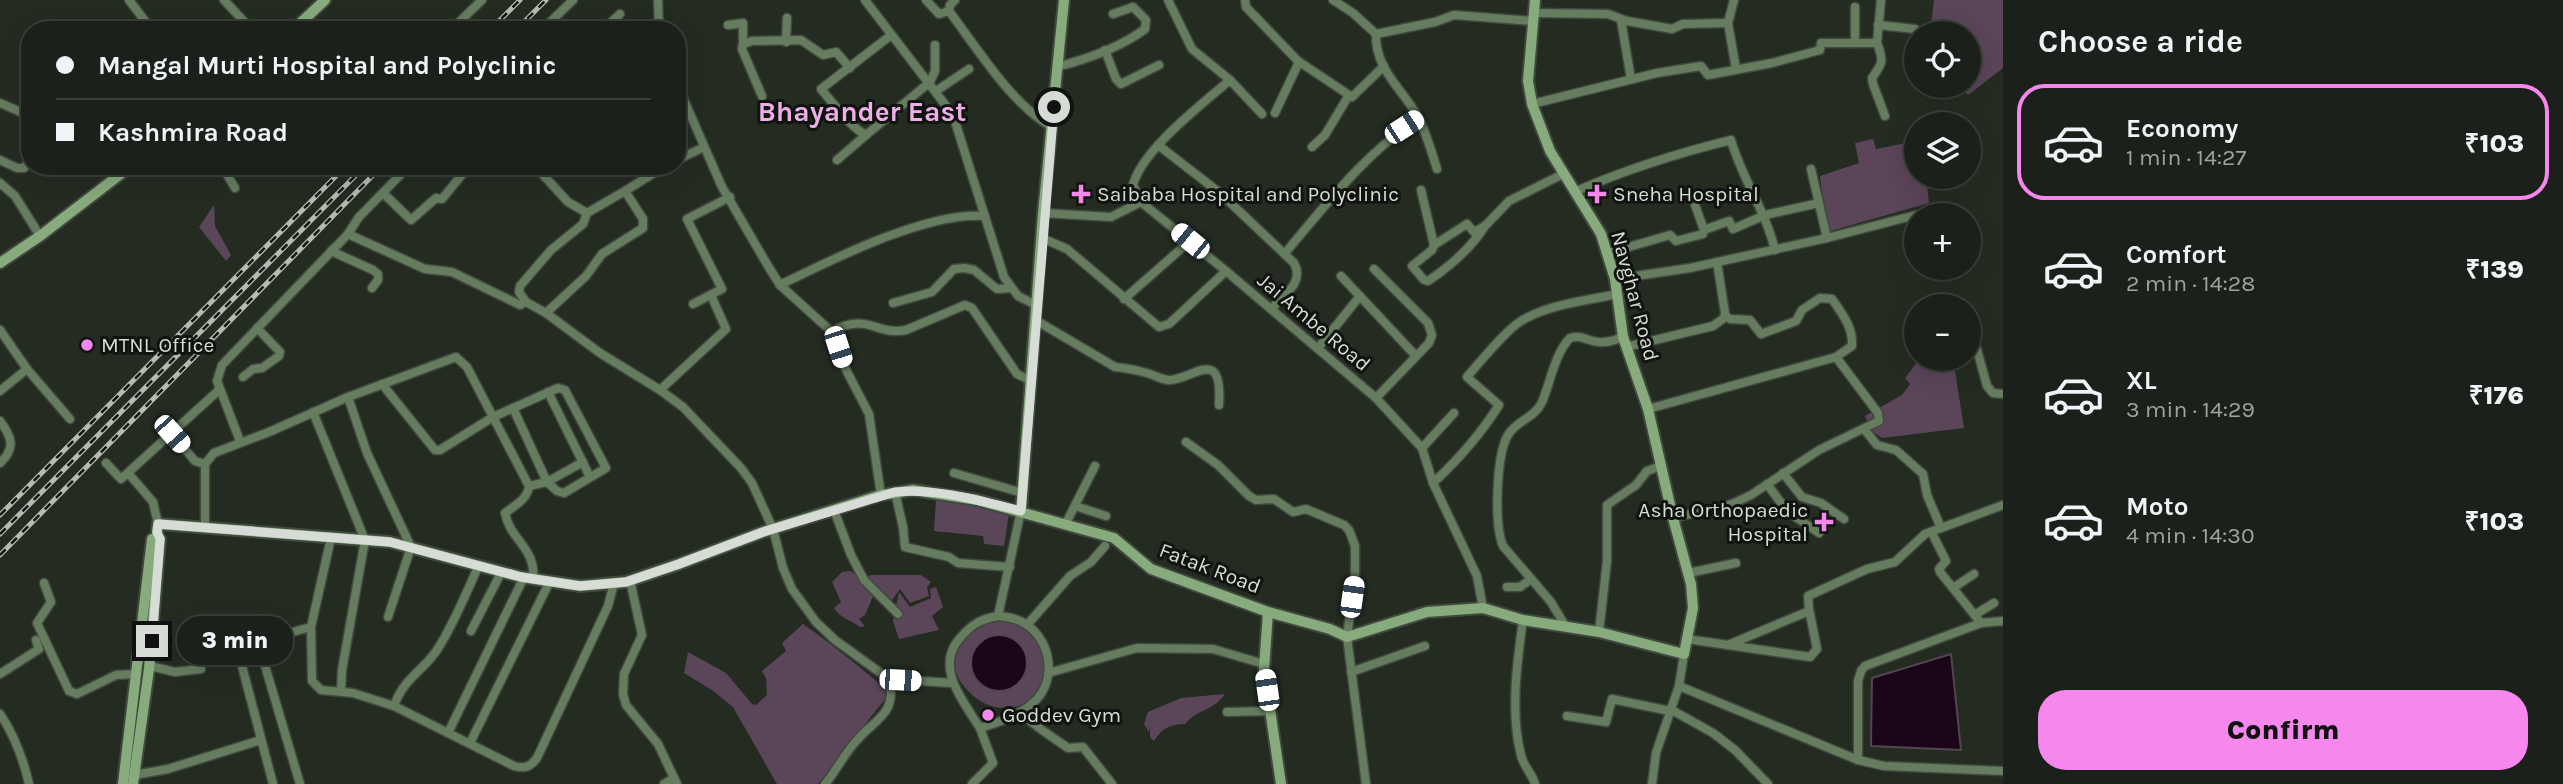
<!DOCTYPE html>
<meta charset="utf-8">
<style>
body{margin:0;font-family:Karla,sans-serif;background:#242923;color:#f1f3f6;height:100vh;display:flex;flex-direction:column;font-size:26px;white-space:nowrap}
*{box-sizing:border-box;margin:0}
p{font-size:23px;color:#a0a3a2}
.icon{flex:none;width:38px;height:38px;fill:none;stroke:currentColor;stroke-width:2;stroke-linecap:round;stroke-linejoin:round}
.map{position:relative;flex:1;overflow:hidden}
.side{display:flex;flex-direction:column;background:#1b211a;width:560px}
.side>*{flex:none}
.hud{position:absolute;left:21px;top:21px;width:665px;height:154px;border-radius:28px;box-shadow:0 7px 28px #0002,0 0 0 2px #393e39;display:grid;align-content:center;height:154px;padding:0 35px;background:#1b211a}
.buttons{position:absolute;left:1904px;top:21px;display:grid;gap:14px}
.buttons a{display:grid;place-items:center;width:77px;height:77px;border-radius:50%;background:#1b211a;box-shadow:0 7px 28px #0002,0 0 0 2px #393e39;font-size:35px}
.end{position:absolute;width:32px;height:32px;margin:-16px;border:9px solid #d7ddd6;background:#111;box-shadow:0 0 0 4px #111}
.from{border-radius:50%}
.bubble{position:absolute;height:49px;border-radius:24px;background:#1b211a;box-shadow:0 7px 28px #0002,0 0 0 2px #393e39;font-size:23px;font-weight:800;line-height:49px;text-align:center}
.car{position:absolute;width:21px;height:42px;margin:-21px -10px;border-radius:9px;box-shadow:0 0 5px 2px #0007;background:linear-gradient(#fff 24%,#345 0 40%,#fff 0 76%,#345 0 86%,#fff 0)}
.hud b{display:flex;align-items:center;gap:24px;height:66px;font-size:26px}
.hud b+b{border-top:2px solid #393e39}
.hud i{width:18px;height:18px;background:#f1f3f6}
ul{padding:0;list-style:none}
li{display:flex;align-items:center;gap:21px;height:116px;margin:0 14px 10px;padding:0 21px;border:4px solid transparent;border-radius:28px}
li div{flex:1}
li b{display:block;font-size:26px}
li em{font-style:normal;font-weight:800}
li.active{border-color:#f688ed}
li>.icon{width:63px;height:63px;stroke-width:1.5}
h2{padding:0 35px;font-size:32px;line-height:84px}
.button{display:flex;gap:14px;margin-top:auto;padding:14px 35px}
.button a{flex:1;height:80px;border-radius:28px;background:#f688ed;color:#111;font-size:28px;font-weight:800;line-height:80px;text-align:center}
main{display:flex;flex:1;min-height:0}
.map>svg:first-child{display:block}
.green{fill:#5b4559}
.water{fill:#1b0519;stroke:#534652;stroke-width:2}
.lines{fill:none;stroke-linecap:round;stroke-linejoin:round}
.street-casing{stroke:#41483f;stroke-width:11}
.secondary-casing{stroke:#41483f;stroke-width:14}
.street{stroke:#667c5f;stroke-width:8}
.secondary{stroke:#87ab7c;stroke-width:10}
.rail-casing{stroke:#b5bbb3;stroke-width:5}
.rail{stroke:#10130f;stroke-width:2.5;stroke-dasharray:8;stroke-linecap:butt}
.route{stroke:#d7ddd6;stroke-width:9}
.poi-dot{fill:#f688ed;stroke:#10130f;stroke-width:2.5}
.labels{text-anchor:middle;stroke-width:6;stroke-linejoin:round;paint-order:stroke}
.poi-label{font-size:21px;fill:#d7ddd6;stroke:#10130f;text-anchor:start}
.street-label{font-size:21px;fill:#d7ddd6;stroke:#10130f}
.district-label{font-size:28px;font-weight:bold;fill:#edb0e6;stroke:#10130f}
</style>
<main>
<div class="map">
<svg width="2003" height="784" viewBox="0 0 2003 784">
<rect width="100%" height="100%" fill="#242c22"/>
<g class="green">
<polygon points="1934,0 2003,0 2003,68 1968,95 1959,86 1969,86 1969,33 1930,33"/>
<polygon points="1873,139 1876,149 1916,141 1916,177 1926,177 1929,203 1827,232 1820,176 1859,163 1855,143"/>
<polygon points="214,205 215,226 231,255 226,261 199,227"/>
<polygon points="1918,359 1953,359 1964,428 1882,438 1871,430 1865,416 1902,395 1910,384 1905,378 1918,361"/>
<polygon points="936,500 961,502 1009,513 1004,546 984,544 983,536 934,531"/>
<path d="M 850,571 C 859,575 866,587 874,594 L 865,615 L 859,619 L 865,626 L 860,627 C 851,620 840,618 834,608 L 841,602 L 832,582 L 842,572 Z"/>
<polygon points="872,575 921,575 931,582 927,587 929,596 910,603 900,589 892,600 893,605 864,577"/>
<polygon points="936,587 943,607 932,616 939,630 899,639 893,621 899,592 910,607 931,598 930,589"/>
<path d="M 999,618 C 1021,622 1035,629 1042,651 C 1059,702 1002,727 968,691 C 951,673 947,649 969,630 C 976,624 989,622 999,618 Z"/>
<path d="M 803,624 C 832,644 858,666 885,688 L 885,699 L 818,784 L 777,784 L 733,707 L 712,690 L 684,673 L 688,652 L 726,673 L 752,704 L 756,705 L 767,695 L 766,678 L 762,671 L 786,651 L 782,643 Z"/>
<path d="M 1225,694 C 1211,713 1198,708 1185,724 C 1168,725 1163,728 1154,741 L 1150,737 L 1150,725 L 1149,732 L 1144,724 L 1148,712 L 1181,698 Z"/>
</g>
<g class="water">
<circle cx="999" cy="663" r="28"/>
<polygon points="1951,654 1961,750 1871,746 1872,678"/>
</g>
<g class="lines">
<defs>
<g id="street">
<polyline points="129,0 152,30"/>
<polyline points="224,0 252,30"/>
<polyline points="658,0 659,30"/>
<polyline points="865,0 953,115 1004,277 1018,296 1038,306"/>
<polyline points="926,0 939,14 949,11 950,5 955,0"/>
<polyline points="1168,0 1192,49 1230,80"/>
<polyline points="1245,0 1246,7 1298,61 1352,97 1384,66"/>
<polyline points="1333,0 1353,13 1376,34 1435,22 1454,15 1534,21"/>
<polyline points="1734,0 1728,23 1736,69"/>
<polyline points="1855,7 1855,43"/>
<path d="M 949,11 C 977,48 1012,105 1052,127"/>
<polyline points="1535,13 1608,14 1627,21 1672,29 1683,24 1728,23"/>
<polyline points="1621,20 1631,79"/>
<polyline points="728,25 743,23 743,44"/>
<polyline points="1878,25 1915,29"/>
<polyline points="451,30 482,0"/>
<polyline points="542,30 573,0"/>
<polyline points="603,30 620,14"/>
<path d="M 1376,34 C 1375,67 1398,85 1415,112 C 1425,128 1431,150 1437,169"/>
<path d="M 890,36 L 821,89 C 833,103 851,128 866,135 L 930,82 L 935,71 L 935,45"/>
<polyline points="786,42 787,18"/>
<path d="M 1877,43 C 1884,61 1883,63 1872,78 L 1873,84 L 1885,116"/>
<polyline points="1105,50 1116,79 1121,84 1159,65"/>
<path d="M 1057,67 C 1087,59 1120,48 1145,29 L 1146,20 L 1133,7 L 1113,14"/>
<polyline points="677,84 722,187 768,266 780,285 833,333 842,362 869,414 881,495"/>
<polyline points="936,91 969,69"/>
<polyline points="762,96 742,49 743,44 752,41 801,40 823,55 836,52 850,68"/>
<polyline points="0,103 30,116"/>
<polyline points="1532,104 1657,73 1701,66 1708,75 1772,63 1820,50 1821,43 1877,43 1881,0"/>
<polyline points="1275,113 1299,62"/>
<path d="M 1158,145 L 1220,193 L 1294,263 C 1305,282 1284,295 1271,309"/>
<polyline points="1312,147 1325,135 1349,95"/>
<polyline points="0,160 17,168 24,168 30,160"/>
<polyline points="677,160 704,147"/>
<polyline points="837,160 866,135"/>
<polyline points="222,166 235,188"/>
<polyline points="535,166 568,202 587,213 625,191"/>
<polyline points="665,166 625,191 643,219 643,228 602,254 586,276 546,313 600,353 660,390 683,407 741,468 752,483 773,529 783,568 792,589 816,622 835,640 889,679 952,683"/>
<polyline points="0,183 15,196 40,236"/>
<polyline points="1421,190 1434,245"/>
<path d="M 1574,192 C 1627,169 1674,154 1731,140 C 1742,179 1765,209 1775,250"/>
<polyline points="383,193 411,220 436,198 442,199 469,166"/>
<polyline points="1141,202 1226,271"/>
<polyline points="1695,205 1704,230 1729,221 1733,229 1765,215 1819,203"/>
<path d="M 1043,213 L 1111,217 L 1141,202 L 1133,185 C 1142,150 1202,104 1230,80 L 1262,114"/>
<path d="M 1485,226 C 1471,248 1449,267 1428,281 L 1424,280 L 1412,266 L 1432,250 L 1434,245 L 1467,224 L 1474,232 L 1485,226 L 1509,201 L 1563,174"/>
<polyline points="348,234 425,269 452,272 520,305 526,302"/>
<polyline points="1042,238 1067,249 1159,327 1169,324 1226,271 1376,398 1422,448 1433,483 1477,576 1483,608"/>
<polyline points="1827,238 1916,215"/>
<polyline points="331,251 373,270 378,274 378,280 372,288"/>
<path d="M 1285,253 C 1326,205 1365,153 1419,118"/>
<polyline points="1608,253 1670,235 1676,241 1703,234 1704,230"/>
<polyline points="1374,269 1428,323 1432,335 1429,343 1376,398"/>
<polyline points="1341,276 1416,356"/>
<polyline points="1615,279 1690,268 1827,238 1811,169"/>
<path d="M 780,285 C 833,259 928,211 985,216"/>
<polyline points="1124,299 1190,241"/>
<polyline points="893,303 932,292 954,269 964,268 974,270 997,289 1011,288"/>
<polyline points="693,304 722,289 687,219 730,197"/>
<polyline points="546,313 526,302 519,292 520,286 551,250 583,224 587,213"/>
<path d="M 1037,321 L 1115,367 C 1126,368 1136,370 1147,373 C 1154,375 1160,379 1168,380 C 1192,381 1223,343 1219,405"/>
<polyline points="1971,328 1987,386 1993,393 2003,394"/>
<polyline points="0,330 27,369 70,419"/>
<path d="M 832,331 C 870,312 875,336 906,330 L 965,305 L 972,308 L 1017,374 L 1032,381"/>
<polyline points="1626,347 1713,326 1724,318 1725,313 1717,262"/>
<polyline points="1318,348 1360,296"/>
<polyline points="243,377 253,369 262,368 279,356 280,352 257,328"/>
<polyline points="382,384 435,450 440,450 493,417 558,388 565,390 606,468 564,493 557,491 547,482 529,486"/>
<polyline points="660,390 726,329 711,295"/>
<polyline points="0,391 27,369"/>
<polyline points="548,392 590,477"/>
<polyline points="348,397 367,453 411,547 388,617"/>
<polyline points="513,408 547,482 583,462"/>
<path d="M 1648,409 L 1836,357 L 1852,346 C 1853,327 1843,315 1832,299 L 1820,298 L 1802,310 L 1796,321 L 1761,334 L 1750,320 L 1730,319 L 1725,315"/>
<polyline points="313,412 365,540 342,670 341,691"/>
<path d="M 0,421 C 12,437 16,448 0,463"/>
<polyline points="1864,429 1877,445 1896,450 1923,474 1927,495 1941,528"/>
<polyline points="172,434 195,461 205,464"/>
<polyline points="240,441 217,381 222,365 348,234 359,217 409,166"/>
<polyline points="1186,442 1218,465 1249,496 1256,500 1274,499 1293,512 1306,509 1344,525 1349,530 1355,546 1355,576 1347,637 1366,784"/>
<polyline points="1422,448 1454,413"/>
<polyline points="106,463 121,479 219,390"/>
<polyline points="954,473 1023,493"/>
<polyline points="1783,473 1802,497 1821,503 1844,519"/>
<polyline points="129,474 153,502 158,524"/>
<path d="M 1433,483 C 1459,459 1480,435 1499,405 L 1467,377 C 1481,361 1504,332 1521,321 C 1549,304 1585,301 1617,294"/>
<polyline points="1767,484 1787,511 1819,533"/>
<polyline points="895,492 903,527 905,547 949,557 958,563 1010,567"/>
<polyline points="1075,506 1106,516"/>
<polyline points="834,510 851,555 864,580 898,614"/>
<polyline points="1673,518 1732,504 1751,495 1819,450 1879,421 1878,413 1836,357"/>
<polyline points="1065,525 1095,466"/>
<path d="M 205,526 L 205,464 L 214,453 L 269,432 L 348,397 L 456,357 L 467,367 L 529,486 C 528,499 514,506 505,513 C 510,540 536,548 533,578"/>
<polyline points="1934,537 1946,561 1939,569 1940,572 1981,623"/>
<path d="M 479,565 C 466,593 454,624 437,650 C 423,671 403,679 394,706 L 514,766 C 525,769 530,767 537,758 L 608,606 L 614,583"/>
<polyline points="1688,573 1736,563"/>
<polyline points="630,580 642,635 624,674 623,694 626,705 658,744 677,784"/>
<polyline points="44,583 51,602 37,623 69,691 77,694 116,675 136,674"/>
<polyline points="1507,587 1520,587 1531,579"/>
<polyline points="1953,588 1974,574"/>
<polyline points="1976,614 1994,603"/>
<path d="M 998,616 C 1007,617 1016,618 1024,623 C 1051,639 1058,680 1034,702 C 1019,716 999,722 980,728 C 963,701 934,667 960,638 C 972,624 981,619 998,616 Z"/>
<polyline points="998,616 1021,511"/>
<path d="M 1523,620 C 1517,662 1510,713 1521,755 C 1523,766 1532,773 1535,784"/>
<polyline points="1027,625 1070,576 1091,562 1105,546"/>
<polyline points="311,627 312,681 321,690 353,693 394,706"/>
<path d="M 1566,627 L 1551,602 L 1503,546 C 1494,525 1496,455 1508,435 C 1517,420 1535,418 1542,402 C 1551,381 1554,355 1570,338 C 1581,335 1584,339 1593,341 C 1604,344 1614,341 1623,337"/>
<polyline points="471,631 502,571"/>
<polyline points="1599,632 1607,561 1607,505 1636,485 1647,471 1661,466"/>
<polyline points="1687,639 1810,657 1817,649 1809,609 1808,596 1867,569 1895,562 1925,534 2003,505"/>
<polyline points="258,642 300,784"/>
<polyline points="1728,645 1809,611"/>
<polyline points="150,666 175,672 201,669"/>
<polyline points="1351,672 1425,646"/>
<polyline points="1048,673 1137,648 1213,649 1264,664"/>
<polyline points="0,674 39,649 36,640"/>
<polyline points="1679,686 1858,760 1884,766 2003,771"/>
<polyline points="1670,709 1713,733 1735,750 1768,784"/>
<path d="M 1020,712 C 1034,726 1051,736 1068,748 L 1083,747 L 1112,784"/>
<polyline points="1227,712 1270,711"/>
<path d="M 0,714 C 15,736 23,758 29,784"/>
<polyline points="1567,716 1606,722 1612,699 1670,711"/>
<polyline points="448,733 524,577"/>
<polyline points="470,743 550,581"/>
<polyline points="1858,760 1858,681 1861,671 1865,666 1981,623 2003,621"/>
<polyline points="134,775 168,769 261,740"/>
<polyline points="273,784 237,647 311,627 331,538"/>
<polyline points="664,784 674,778"/>
<path d="M 825,784 C 837,770 845,752 858,739 C 877,718 897,713 889,679"/>
<polyline points="972,784 993,763 980,728"/>
<polyline points="1652,784 1656,753 1679,686 1684,654"/>
</g>
<g id="secondary">
<polyline points="293,30 325,0"/>
<polyline points="0,263 40,236 131,166"/>
<polyline points="1021,511 1043,213 1064,0"/>
<polyline points="157,532 158,524 390,542 521,577 580,586 626,582 679,564 763,532 881,495 913,490 977,500 1114,538 1151,569 1268,612 1330,629 1347,637 1427,612 1483,608 1523,620 1599,632 1684,654 1693,608 1691,584 1673,518 1648,409 1623,337 1615,279 1601,234 1550,151 1532,104 1528,81 1535,0"/>
<polyline points="1268,612 1264,669 1281,784"/>
<polyline points="123,784 152,539"/>
<polyline points="133,784 149,669 160,539"/>
</g>
</defs>
<use href="#street" class="street-casing"/>
<use href="#secondary" class="secondary-casing"/>
<use href="#street" class="street"/>
<use href="#secondary" class="secondary"/>
<defs>
<g id="rail">
<polyline points="490,30 520,0"/>
<polyline points="516,30 546,0"/>
<polyline points="0,515 346,166"/>
<polyline points="0,534 365,166"/>
<polyline points="0,555 382,166"/>
</g>
</defs>
<use href="#rail" class="rail-casing"/>
<use href="#rail" class="rail"/>
</g>
<g class="lines">
<path class="route" d="M 152,641 L 160,539 L 157,532 L 158,524 L 390,542 L 521,577 L 580,586 L 626,582 L 679,564 L 763,532 L 895,492 C 937,488 981,501 1021,511 L 1054,107"/>
</g>
<g class="poi-dot">
<path d="M1077.5 183.5h7v7h7v7h-7v7h-7v-7h-7v-7h7z"/>
<path d="M1593.5 183.5h7v7h7v7h-7v7h-7v-7h-7v-7h7z"/>
<circle cx="87" cy="345" r="7"/>
<path d="M1820.5 511.5h7v7h7v7h-7v7h-7v-7h-7v-7h7z"/>
<circle cx="988" cy="715" r="7"/>
</g>
<g class="labels">
<g class="poi-label">
<text x="1097" y="201">Saibaba Hospital and Polyclinic</text>
<text x="1613" y="201">Sneha Hospital</text>
<text x="101" y="352">MTNL Office</text>
<text x="1808" y="517" text-anchor="end">Asha Orthopaedic<tspan x="1808" dy="24">Hospital</tspan></text>
<text x="1002" y="722">Goddev Gym</text>
</g>
<g class="street-label">
<text transform="translate(1635 296) rotate(75)" y="7">Navghar Road</text>
<text transform="translate(1314 322) rotate(40)" y="7">Jai Ambe Road</text>
<text transform="translate(1210 568) rotate(21)" y="7">Fatak Road</text>
</g>
<g class="district-label">
<text x="862" y="121">Bhayander East</text>
</g>
</g>
</svg>
<div class="buttons">
<a><svg class="icon" aria-label="locate" viewBox="0 0 24 24"><circle cx="12" cy="12" r="6"/><path d="M12 2v4M12 18v4M2 12h4M18 12h4"/></svg></a>
<a><svg class="icon" aria-label="layers" viewBox="0 0 24 24"><path d="M12 4l9 5-9 5-9-5zM3 14l9 5 9-5"/></svg></a>
<a>+</a>
<a>−</a>
</div>
<i class="end from" style="left:1054px;top:107px"></i>
<i class="end" style="left:152px;top:641px"></i>
<div class="bubble" style="left:177px;top:616px;width:116px">3 min</div>
<i class="car" style="left:1404px;top:127px;rotate:57deg"></i>
<i class="car" style="left:1190px;top:241px;rotate:309deg"></i>
<i class="car" style="left:838px;top:347px;rotate:162deg"></i>
<i class="car" style="left:172px;top:434px;rotate:138deg"></i>
<i class="car" style="left:1352px;top:597px;rotate:8deg"></i>
<i class="car" style="left:900px;top:680px;rotate:93deg"></i>
<i class="car" style="left:1267px;top:690px;rotate:352deg"></i>
<div class="hud">
<b><i class="from"></i>Mangal Murti Hospital and Polyclinic</b>
<b><i></i>Kashmira Road</b>
</div>
</div>
<section class="side">
<h2>Choose a ride</h2>
<ul>
<li class="active"><svg class="icon" aria-label="car" viewBox="0 0 24 24"><path d="M5 17H2v-5l4-1 3-4h7l3 4 3 1v5h-3M9 17h6M6 11h13"/><circle cx="7" cy="17" r="2"/><circle cx="17" cy="17" r="2"/></svg><div><b>Economy</b><p>1 min · 14:27</p></div><em>₹103</em></li>
<li><svg class="icon" aria-label="car" viewBox="0 0 24 24"><path d="M5 17H2v-5l4-1 3-4h7l3 4 3 1v5h-3M9 17h6M6 11h13"/><circle cx="7" cy="17" r="2"/><circle cx="17" cy="17" r="2"/></svg><div><b>Comfort</b><p>2 min · 14:28</p></div><em>₹139</em></li>
<li><svg class="icon" aria-label="car" viewBox="0 0 24 24"><path d="M5 17H2v-5l4-1 3-4h7l3 4 3 1v5h-3M9 17h6M6 11h13"/><circle cx="7" cy="17" r="2"/><circle cx="17" cy="17" r="2"/></svg><div><b>XL</b><p>3 min · 14:29</p></div><em>₹176</em></li>
<li><svg class="icon" aria-label="car" viewBox="0 0 24 24"><path d="M5 17H2v-5l4-1 3-4h7l3 4 3 1v5h-3M9 17h6M6 11h13"/><circle cx="7" cy="17" r="2"/><circle cx="17" cy="17" r="2"/></svg><div><b>Moto</b><p>4 min · 14:30</p></div><em>₹103</em></li>
</ul>
<div class="button"><a>Confirm</a></div>
</section>
</main>
